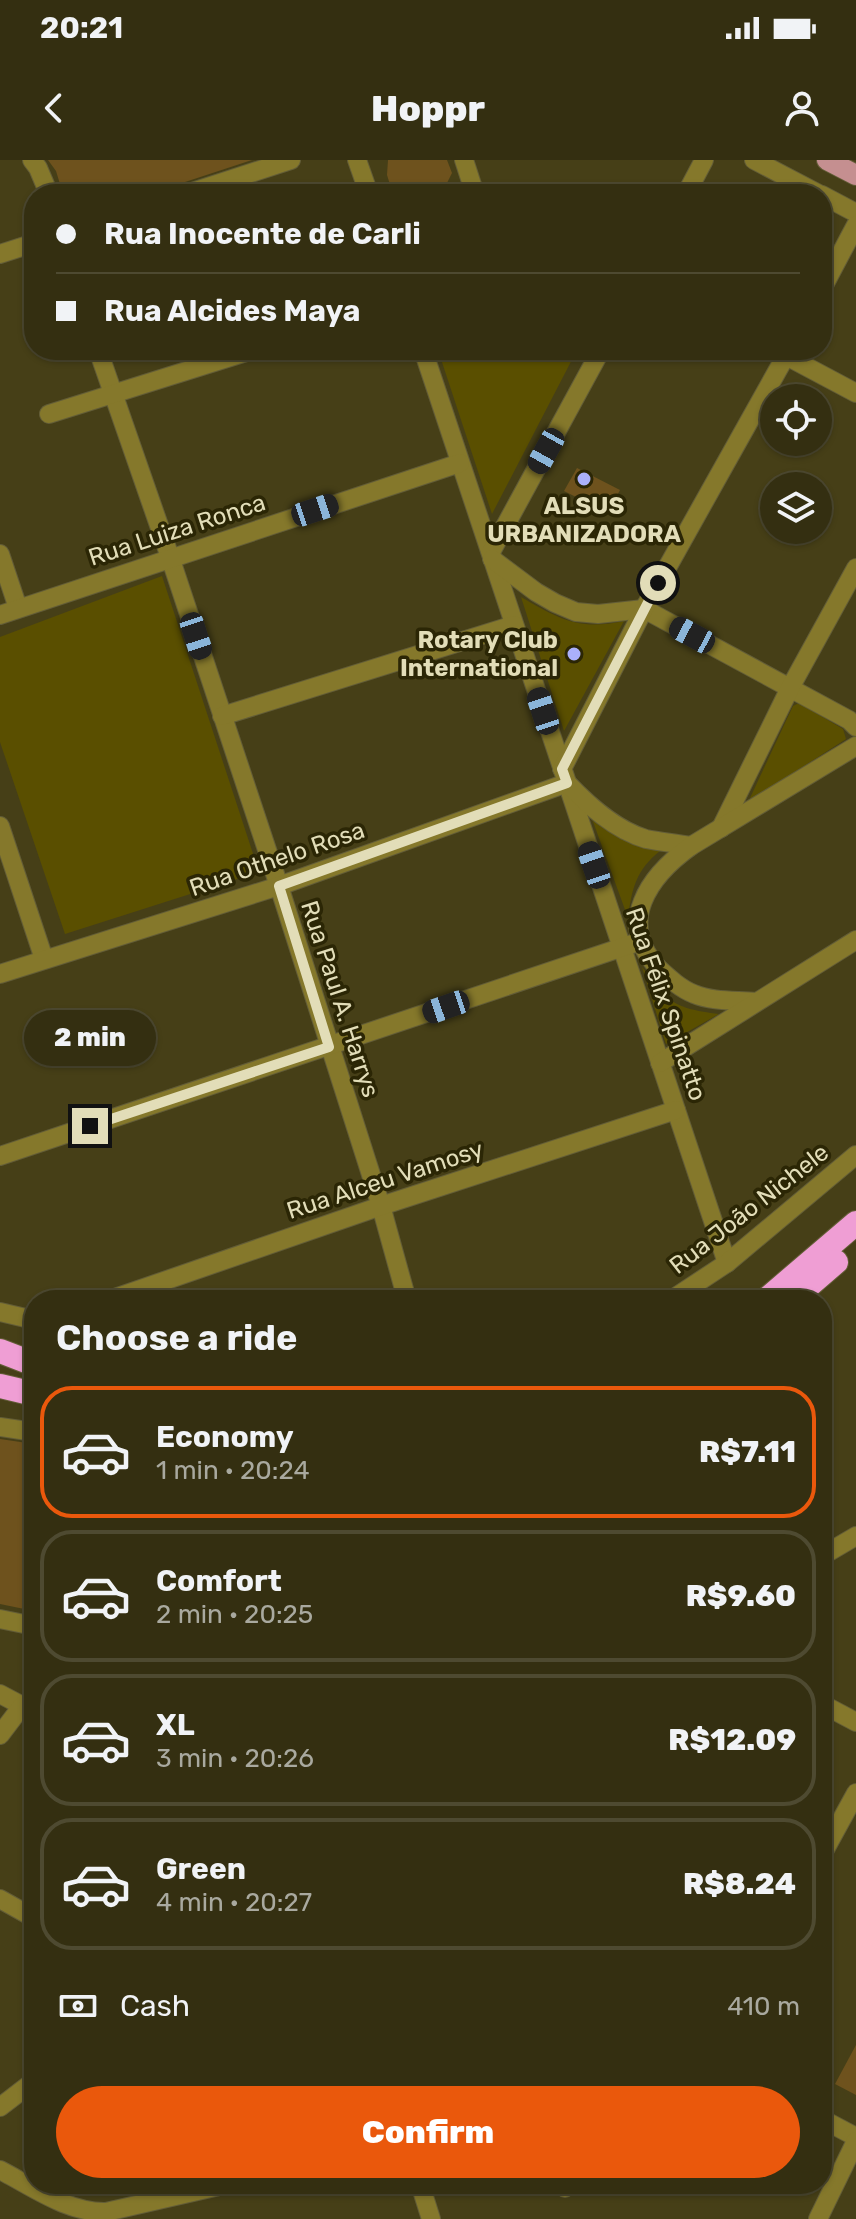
<!DOCTYPE html>
<meta charset="utf-8">
<style>
body{margin:0;font-family:Rubik,sans-serif;background:#3c371a;color:#f1f3f6;height:100vh;display:flex;flex-direction:column;font-size:30px;white-space:nowrap}
*{box-sizing:border-box;margin:0}
p{font-size:26px;color:#a9a99f}
.icon{flex:none;width:44px;height:44px;fill:none;stroke:currentColor;stroke-width:2;stroke-linecap:round;stroke-linejoin:round}
.map{position:relative;flex:1;overflow:hidden}
.details{position:absolute;left:24px;top:1130px;width:808px;height:904px;display:flex;flex-direction:column;background:#342f11;border-radius:32px;box-shadow:0 2px 6px #0004,0 0 0 2px #4e4a31}
.details>*{flex:none}
.hud{position:absolute;left:24px;top:24px;width:808px;height:176px;border-radius:32px;box-shadow:0 2px 6px #0004,0 0 0 2px #4e4a31;display:grid;align-content:center;height:176px;padding:0 32px;background:#342f11}
.controls{position:absolute;left:760px;top:224px;display:grid;gap:16px}
.controls a{display:grid;place-items:center;width:72px;height:72px;border-radius:50%;background:#342f11;box-shadow:0 2px 6px #0004,0 0 0 2px #4e4a31;font-size:40px}
.end{position:absolute;width:36px;height:36px;margin:-18px;border:10px solid #e2ddb8;background:#111;box-shadow:0 0 0 4px #111}
.from{border-radius:50%}
.bubble{position:absolute;height:56px;border-radius:28px;background:#342f11;box-shadow:0 2px 6px #0004,0 0 0 2px #4e4a31;font-size:26px;font-weight:800;line-height:56px;text-align:center}
.car{position:absolute;width:24px;height:48px;margin:-24px -12px;border-radius:10px;box-shadow:0 0 6px 2px #0007;background:linear-gradient(#222 24%,#8ab4d8 0 40%,#222 0 76%,#8ab4d8 0 86%,#222 0)}
.hud b{display:flex;align-items:center;gap:28px;height:76px;font-size:30px}
.hud b+b{border-top:2px solid #4e4a31}
.hud i{width:20px;height:20px;background:#f1f3f6}
ul{padding:0;list-style:none}
li{display:flex;align-items:center;gap:24px;height:132px;margin:0 16px 12px;padding:0 16px;border:4px solid #4e4a31;border-radius:32px}
li div{flex:1}
li b{display:block;font-size:30px}
li em{font-style:normal;font-weight:800}
li.current{border-color:#ea580c}
li>.icon{width:72px;height:72px;stroke-width:1.5}
h2{padding:0 32px;font-size:36px;line-height:96px}
.pay{display:flex;align-items:center;gap:20px;height:88px;padding:0 32px;font-size:30px}
.pay p{margin-inline-start:auto}
.cta{display:flex;gap:16px;margin-top:auto;padding:16px 32px}
.cta a{flex:1;height:92px;border-radius:48px;background:#ea580c;color:#fff;font-size:32px;font-weight:800;line-height:92px;text-align:center}
.status{display:flex;justify-content:space-between;align-items:center;height:56px;padding:0 40px;background:#342f11;direction:ltr}
.status svg{height:22px;fill:currentColor}
header{display:flex;justify-content:space-between;align-items:center;height:104px;padding:0 32px;background:#342f11;font-size:36px;font-weight:800}
.map>svg:first-child{display:block}
.green{fill:#5a4f00}
.building{fill:#6e521d}
.lines{fill:none;stroke-linecap:round;stroke-linejoin:round}
.minor-casing{stroke:#635d37;stroke-width:20}
.major-casing{stroke:#635d37;stroke-width:22}
.highway-casing{stroke:#635d37;stroke-width:26}
.minor{stroke:#85782b;stroke-width:18}
.major{stroke:#c58f90;stroke-width:20}
.highway{stroke:#ef9ed4;stroke-width:24}
.route{stroke:#e2ddb8;stroke-width:10}
.poi-dot{fill:#aab0fb;stroke:#2b2605;stroke-width:3}
.labels{text-anchor:middle;stroke-width:7;stroke-linejoin:round;paint-order:stroke}
.poi-label{font-size:24px;font-weight:bold;fill:#e2ddb8;stroke:#2b2605}
.street-label{font-size:24px;fill:#e2ddb8;stroke:#2b2605}
</style>
<div class="status"><b>20:21</b><svg viewBox="0 0 49 12"><path d="M0 12V9h3v3zM5 12V6h3v6zM10 12V3h3v9zM15 12V0h3v12zM26 1h20v11H26zM47 4h2v5h-2z"/></svg></div>
<header><svg class="icon" aria-label="back" viewBox="0 0 24 24"><path d="M15 5l-7 7 7 7"/></svg>Hoppr<svg class="icon" aria-label="person" viewBox="0 0 24 24"><circle cx="12" cy="8" r="4"/><path d="M4 21q1-7 8-7t8 7"/></svg></header>
<div class="map">
<svg width="856" height="2059" viewBox="0 0 856 2059">
<rect width="100%" height="100%" fill="#463f17"/>
<g class="green">
<polygon points="438,190 577,190 492,354"/>
<polygon points="162,416 259,712 65,774 0,582 0,477"/>
<path d="M 521,437 C 559,459 579,471 624,461 L 564,571 Z"/>
<polygon points="799,543 843,569 846,579 753,639 750,638 793,546"/>
<path d="M 591,656 L 648,688 L 660,691 C 636,710 632,728 628,758 Z"/>
<path d="M 642,807 C 669,843 673,848 719,854 L 666,884 Z"/>
</g>
<g class="building">
<polygon points="48,0 252,0 182,23 176,27 155,34 63,34 56,11"/>
<polygon points="388,0 447,0 452,13 444,29 437,30 438,34 401,34 392,31 387,15"/>
<polygon points="577,308 620,330 608,353 564,331"/>
<polygon points="0,1279 34,1284 34,1451 0,1444"/>
<polygon points="856,1885 856,1935 835,1924"/>
</g>
<g class="lines">
<defs>
<g id="minor">
<polyline points="32,0 38,8 49,34"/>
<polyline points="357,0 369,34"/>
<polyline points="464,0 475,34"/>
<polyline points="754,0 819,34"/>
<polyline points="186,34 291,0"/>
<polyline points="686,34 704,0"/>
<polyline points="822,35 856,53"/>
<polyline points="0,94 34,83"/>
<polyline points="822,129 856,65"/>
<polyline points="98,190 170,397 279,726 381,1046 407,1140"/>
<polyline points="423,190 727,1103"/>
<polyline points="777,191 856,233"/>
<polyline points="49,254 253,190"/>
<polyline points="491,392 601,190"/>
<polyline points="0,394 18,448"/>
<polyline points="492,399 536,432 555,443 576,452 598,454 644,449 849,560 856,567"/>
<polyline points="0,455 460,303"/>
<polyline points="222,556 514,465"/>
<polyline points="562,609 644,449 789,190"/>
<polyline points="0,666 44,799"/>
<polyline points="721,668 790,528 856,408"/>
<path d="M 0,814 L 279,726 L 567,623 C 588,645 615,670 646,679 C 660,682 676,683 691,686"/>
<path d="M 756,842 C 737,840 713,842 694,834 C 681,829 670,819 659,809 C 615,763 649,716 691,686 L 856,586"/>
<polyline points="660,903 856,780"/>
<polyline points="0,996 641,781"/>
<polyline points="109,1140 381,1046 676,950"/>
<polyline points="671,1140 727,1103 856,995"/>
<polyline points="0,1152 34,1160"/>
<polyline points="0,1267 34,1272"/>
<polyline points="822,1396 856,1376"/>
<polyline points="0,1459 34,1466"/>
<polyline points="0,1534 34,1552"/>
<polyline points="822,1544 856,1562"/>
<polyline points="0,1575 22,1546"/>
<polyline points="822,1695 856,1633"/>
<polyline points="0,1739 34,1758"/>
<polyline points="0,1947 34,1921"/>
<polyline points="822,1959 856,1977"/>
<path d="M 0,2010 C 33,2027 68,2053 106,2052 L 228,2024"/>
<polyline points="420,2024 431,2059"/>
<polyline points="561,2024 565,2028"/>
<polyline points="818,2059 856,1981"/>
</g>
<polyline id="major" points="827,0 856,15"/>
<g id="highway">
<polyline points="766,1140 856,1063"/>
<polyline points="792,1140 836,1102"/>
<polyline points="0,1191 34,1204"/>
<polyline points="0,1226 34,1234"/>
</g>
</defs>
<use href="#minor" class="minor-casing"/>
<use href="#major" class="major-casing"/>
<use href="#highway" class="highway-casing"/>
<use href="#minor" class="minor"/>
<use href="#major" class="major"/>
<use href="#highway" class="highway"/>
</g>
<g class="lines">
<polyline class="route" points="90,966 329,887 279,726 567,623 562,609 658,423"/>
</g>
<g class="poi-dot">
<circle cx="584" cy="319" r="8"/>
<circle cx="574" cy="494" r="8"/>
</g>
<g class="labels">
<g class="poi-label">
<text x="584" y="354">ALSUS<tspan x="584" dy="28">URBANIZADORA</tspan></text>
<text x="558" y="488" text-anchor="end">Rotary Club<tspan x="558" dy="28">International</tspan></text>
</g>
<g class="street-label">
<text transform="translate(177 370) rotate(-18)" y="8">Rua Luiza Ronca</text>
<text transform="translate(277 699) rotate(-19)" y="8">Rua Othelo Rosa</text>
<text transform="translate(340 839) rotate(72)" y="8">Rua Paul A. Harrys</text>
<text transform="translate(666 844) rotate(71)" y="8">Rua Félix Spinatto</text>
<text transform="translate(385 1020) rotate(-18)" y="8">Rua Alceu Vamosy</text>
<text transform="translate(749 1049) rotate(-38)" y="8">Rua João Nichele</text>
</g>
</g>
</svg>
<div class="controls">
<a><svg class="icon" aria-label="locate" viewBox="0 0 24 24"><circle cx="12" cy="12" r="6"/><path d="M12 2v4M12 18v4M2 12h4M18 12h4"/></svg></a>
<a><svg class="icon" aria-label="layers" viewBox="0 0 24 24"><path d="M12 4l9 5-9 5-9-5zM3 14l9 5 9-5"/></svg></a>
</div>
<i class="end from" style="left:658px;top:423px"></i>
<i class="end" style="left:90px;top:966px"></i>
<div class="bubble" style="left:24px;top:850px;width:132px">2 min</div>
<i class="car" style="left:546px;top:291px;rotate:209deg"></i>
<i class="car" style="left:315px;top:350px;rotate:72deg"></i>
<i class="car" style="left:692px;top:475px;rotate:298deg"></i>
<i class="car" style="left:196px;top:476px;rotate:162deg"></i>
<i class="car" style="left:543px;top:551px;rotate:342deg"></i>
<i class="car" style="left:594px;top:705px;rotate:341deg"></i>
<i class="car" style="left:446px;top:847px;rotate:251deg"></i>
<div class="hud">
<b><i class="from"></i>Rua Inocente de Carli</b>
<b><i></i>Rua Alcides Maya</b>
</div>
<section class="details">
<h2>Choose a ride</h2>
<ul>
<li class="current"><svg class="icon" aria-label="car" viewBox="0 0 24 24"><path d="M5 17H2v-5l4-1 3-4h7l3 4 3 1v5h-3M9 17h6M6 11h13"/><circle cx="7" cy="17" r="2"/><circle cx="17" cy="17" r="2"/></svg><div><b>Economy</b><p>1 min · 20:24</p></div><em>R$7.11</em></li>
<li><svg class="icon" aria-label="car" viewBox="0 0 24 24"><path d="M5 17H2v-5l4-1 3-4h7l3 4 3 1v5h-3M9 17h6M6 11h13"/><circle cx="7" cy="17" r="2"/><circle cx="17" cy="17" r="2"/></svg><div><b>Comfort</b><p>2 min · 20:25</p></div><em>R$9.60</em></li>
<li><svg class="icon" aria-label="car" viewBox="0 0 24 24"><path d="M5 17H2v-5l4-1 3-4h7l3 4 3 1v5h-3M9 17h6M6 11h13"/><circle cx="7" cy="17" r="2"/><circle cx="17" cy="17" r="2"/></svg><div><b>XL</b><p>3 min · 20:26</p></div><em>R$12.09</em></li>
<li><svg class="icon" aria-label="car" viewBox="0 0 24 24"><path d="M5 17H2v-5l4-1 3-4h7l3 4 3 1v5h-3M9 17h6M6 11h13"/><circle cx="7" cy="17" r="2"/><circle cx="17" cy="17" r="2"/></svg><div><b>Green</b><p>4 min · 20:27</p></div><em>R$8.24</em></li>
</ul>
<div class="pay"><svg class="icon" aria-label="cash" viewBox="0 0 24 24"><path d="M3 7h18v10H3z"/><circle cx="12" cy="12" r="2"/></svg>Cash<p>410 m</p></div>
<div class="cta"><a>Confirm</a></div>
</section>
</div>
